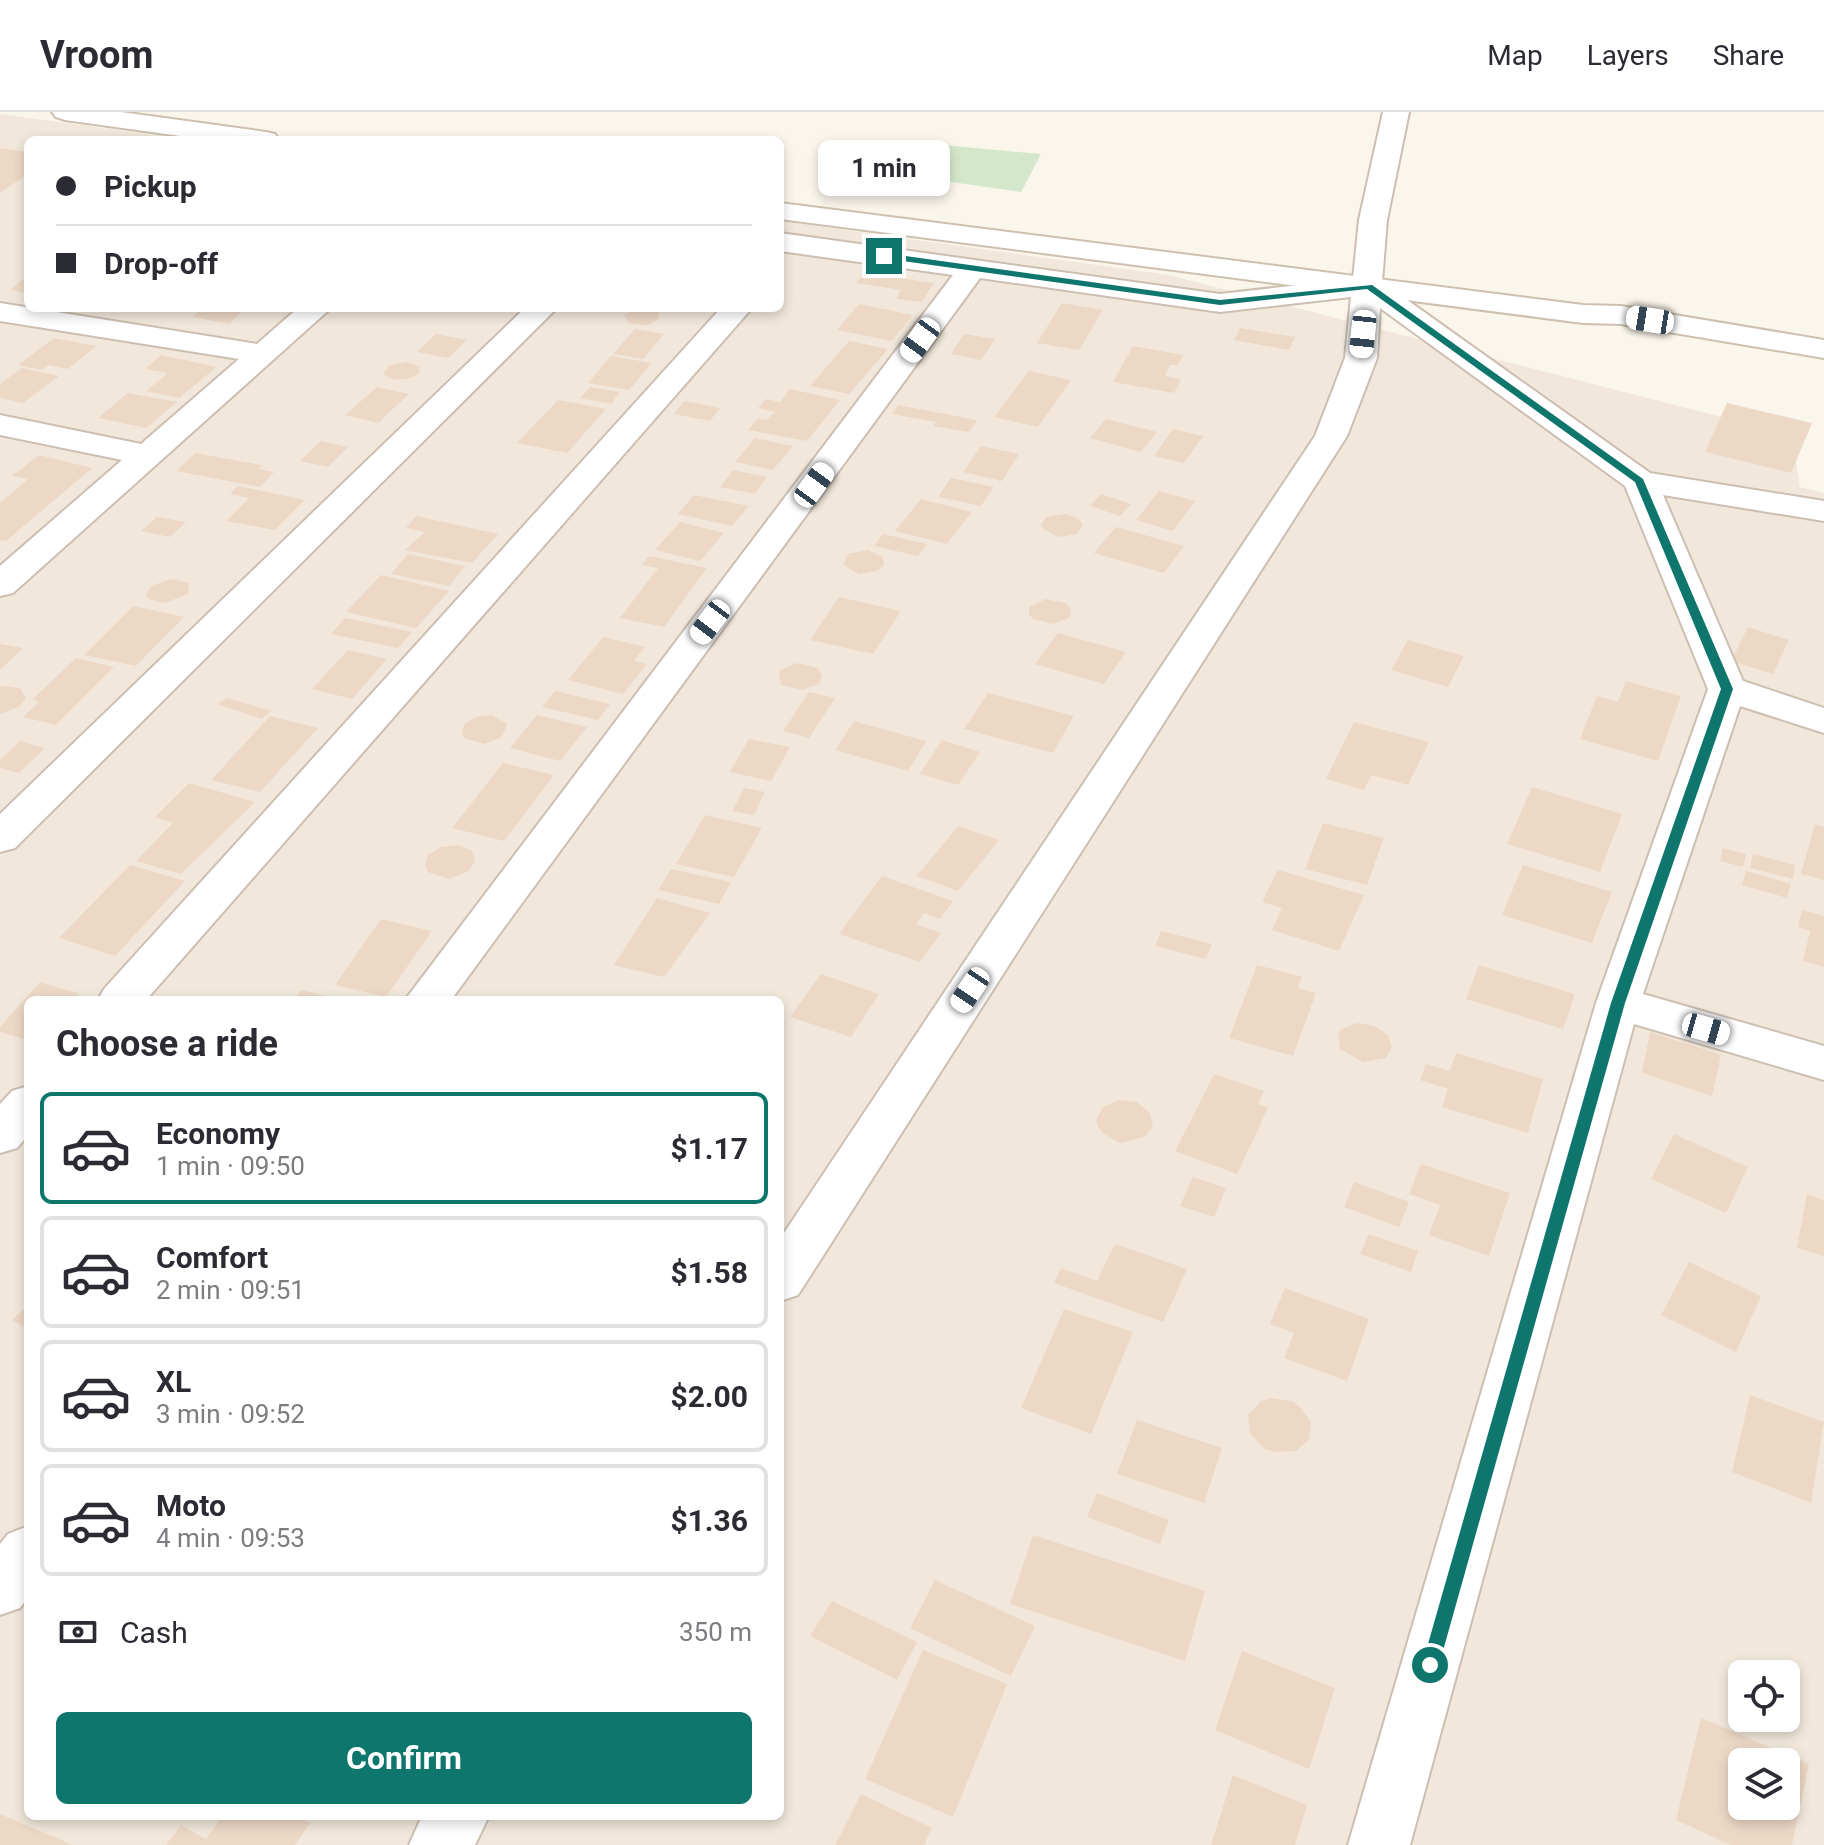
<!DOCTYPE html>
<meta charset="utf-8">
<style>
body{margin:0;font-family:Roboto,sans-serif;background:#f7f7f7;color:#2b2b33;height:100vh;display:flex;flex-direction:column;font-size:30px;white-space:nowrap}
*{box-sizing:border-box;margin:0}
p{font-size:26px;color:#7c7c81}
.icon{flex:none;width:44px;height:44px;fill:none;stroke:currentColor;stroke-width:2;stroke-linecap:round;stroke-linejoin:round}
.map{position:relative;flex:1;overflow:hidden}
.details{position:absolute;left:24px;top:884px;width:760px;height:824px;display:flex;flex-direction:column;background:#fff;border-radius:12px;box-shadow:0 4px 12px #0003}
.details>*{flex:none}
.hud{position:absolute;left:24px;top:24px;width:760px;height:176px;border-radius:12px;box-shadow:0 4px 12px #0003;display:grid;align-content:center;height:176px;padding:0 32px;background:#fff}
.controls{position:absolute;left:1728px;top:1548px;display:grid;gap:16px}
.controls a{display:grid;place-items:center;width:72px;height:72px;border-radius:12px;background:#fff;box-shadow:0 4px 12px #0003;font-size:40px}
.end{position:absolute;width:36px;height:36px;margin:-18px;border:10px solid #0f766e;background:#fff;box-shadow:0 0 0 4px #fff}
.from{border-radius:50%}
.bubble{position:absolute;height:56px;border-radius:12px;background:#fff;box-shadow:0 4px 12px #0003;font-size:26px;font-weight:700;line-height:56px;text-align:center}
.car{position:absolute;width:24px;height:48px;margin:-24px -12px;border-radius:10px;box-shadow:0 0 6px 2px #0007;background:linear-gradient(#fff 24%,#345 0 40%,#fff 0 76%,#345 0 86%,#fff 0)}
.hud b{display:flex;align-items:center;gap:28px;height:76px;font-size:30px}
.hud b+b{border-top:2px solid #e1e1e2}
.hud i{width:20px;height:20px;background:#2b2b33}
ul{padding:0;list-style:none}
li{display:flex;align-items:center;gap:24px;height:112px;margin:0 16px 12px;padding:0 16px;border:4px solid #e1e1e2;border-radius:12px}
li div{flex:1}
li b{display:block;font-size:30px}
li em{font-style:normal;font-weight:700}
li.active{border-color:#0f766e}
li>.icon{width:72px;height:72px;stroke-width:1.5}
h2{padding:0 32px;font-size:36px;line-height:96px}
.pay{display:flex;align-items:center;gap:20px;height:88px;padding:0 32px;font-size:30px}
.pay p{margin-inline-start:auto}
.button{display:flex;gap:16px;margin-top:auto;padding:16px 32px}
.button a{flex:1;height:92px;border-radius:12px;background:#0f766e;color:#fff;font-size:32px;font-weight:700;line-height:92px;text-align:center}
header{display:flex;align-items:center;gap:48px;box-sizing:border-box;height:112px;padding:0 40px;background:#fff;border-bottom:2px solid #e1e1e2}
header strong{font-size:38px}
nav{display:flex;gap:44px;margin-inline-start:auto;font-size:28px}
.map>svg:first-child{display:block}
.residential{fill:#f1e8db;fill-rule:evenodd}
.green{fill:#d5e7cb}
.building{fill:#edd8c6;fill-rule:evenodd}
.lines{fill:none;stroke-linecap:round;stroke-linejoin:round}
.street-casing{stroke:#ccbfb2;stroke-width:4}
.secondary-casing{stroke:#cec0b0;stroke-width:4}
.street{fill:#fff;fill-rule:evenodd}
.secondary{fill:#fff;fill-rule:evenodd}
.route{fill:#0f766e}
</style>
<header>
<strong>Vroom</strong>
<nav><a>Map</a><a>Layers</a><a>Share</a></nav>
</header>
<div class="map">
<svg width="1824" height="1733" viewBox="0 0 1824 1733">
<rect width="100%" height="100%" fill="#faf6ec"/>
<path class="residential" d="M 0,2 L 191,28 L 28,28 L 28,196 L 780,196 L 780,109 L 1169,163 L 1792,323 L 1800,375 L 1824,381 L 1824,1733 L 0,1733 ZM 28,888 L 780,888 L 780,1704 L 28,1704 ZM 1742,1562 L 1786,1562 L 1786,1606 L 1742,1606 ZM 1742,1650 L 1786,1650 L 1786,1694 L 1742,1694 Z"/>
<polygon class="green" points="900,29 1041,42 1021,80 860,57"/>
<g class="building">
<polygon points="0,36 28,40 28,62 0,81"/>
<polygon points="864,161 934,171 922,190 896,187 901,178 856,171"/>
<polygon points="28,163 28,181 10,178"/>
<polygon points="1062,191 1103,198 1079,238 1037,231"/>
<polygon points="859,192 913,203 892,229 837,218"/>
<polygon points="203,196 246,196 229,212 192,205"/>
<polygon points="635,196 652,197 659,201 659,207 648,213 630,212 624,204"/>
<polygon points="1240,216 1295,225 1289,238 1234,228"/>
<polygon points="635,217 664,222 643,247 613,242"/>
<polygon points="436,222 467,228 448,246 417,240"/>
<polygon points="964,222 995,227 981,248 951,242"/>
<polygon points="54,226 96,234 68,257 48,253 41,258 18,253"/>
<polygon points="849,229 888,237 849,282 810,274"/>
<polygon points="1133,234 1183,243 1178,253 1170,253 1165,264 1181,267 1174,281 1113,270"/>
<polygon points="161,243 217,255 179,286 146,279 168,261 145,257"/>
<polygon points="611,244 652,251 629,278 588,271"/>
<polygon points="408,250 420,255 419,261 412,266 394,268 383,262 389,253"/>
<polygon points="22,256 59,264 23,291 0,286 0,272"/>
<polygon points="1029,259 1071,268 1038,315 994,305"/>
<polygon points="377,275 409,282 378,311 345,303"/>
<polygon points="590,275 620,280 611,292 580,286"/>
<polygon points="790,277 840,288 807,329 748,318 758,306 766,308 775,300 758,296 766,287 780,290"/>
<polygon points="128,281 177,290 146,316 98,306"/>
<polygon points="558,288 606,297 567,341 517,331"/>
<polygon points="684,289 720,296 710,309 674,302"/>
<polygon points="1727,291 1812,311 1791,361 1705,340"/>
<polygon points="898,293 977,308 969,320 933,314 936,310 892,302"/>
<polygon points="1106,307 1157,320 1141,340 1090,326"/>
<polygon points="1173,317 1203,324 1184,351 1154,344"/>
<polygon points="755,326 793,334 773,358 735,350"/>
<polygon points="321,329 348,335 328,355 300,349"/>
<polygon points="981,334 1019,342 1002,369 963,360"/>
<polygon points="195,341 262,353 258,357 274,360 260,375 176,359"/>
<polygon points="39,343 92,356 6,429 0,428 0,391 28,367 12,364"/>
<polygon points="733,358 767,365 755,382 720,375"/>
<polygon points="951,366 994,375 981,394 938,385"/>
<polygon points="238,374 305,388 275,418 226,409 249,386 230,382"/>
<polygon points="1159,379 1195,389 1173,419 1136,408"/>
<polygon points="1101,382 1131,392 1120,404 1090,394"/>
<polygon points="694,383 749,394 732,414 678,402"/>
<polygon points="921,387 972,400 947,432 895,419"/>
<polygon points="1065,402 1077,406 1083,412 1077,422 1058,425 1043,417 1041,413 1046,405"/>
<polygon points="416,404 498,422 472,451 405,438 425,420 406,416"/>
<polygon points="157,405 186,410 170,425 141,419"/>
<polygon points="680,410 724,421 700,449 655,438"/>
<polygon points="1116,415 1184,434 1164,461 1094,441"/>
<polygon points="883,422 927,432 918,444 874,434"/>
<polygon points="868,438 883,445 884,453 877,459 859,462 843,453 848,442"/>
<polygon points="408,442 465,454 449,474 391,462"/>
<polygon points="649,444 707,456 664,515 620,506 658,456 642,453"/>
<polygon points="381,463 449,479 416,516 346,500"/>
<polygon points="171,467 189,471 188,482 165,491 148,487 146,483 151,474"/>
<polygon points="839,485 901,499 873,542 810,528"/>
<polygon points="1045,487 1066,491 1071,498 1069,506 1053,512 1033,507 1029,503 1029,495"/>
<polygon points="133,494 184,505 136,554 84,543"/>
<polygon points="345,506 412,520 398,536 331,522"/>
<polygon points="1748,515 1789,528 1773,562 1731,549"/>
<polygon points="1058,521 1126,540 1104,572 1035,552"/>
<polygon points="603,525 645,535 634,549 647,552 623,582 568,568"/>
<polygon points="1408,528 1464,544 1448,575 1391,558"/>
<polygon points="0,532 23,536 0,558"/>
<polygon points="348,538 387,547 352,587 312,577"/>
<polygon points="76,546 114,555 56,613 23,605 39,590 33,587"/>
<polygon points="797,551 818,556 822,564 819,572 802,578 781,573 779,559"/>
<polygon points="1626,569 1681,584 1658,649 1580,627 1597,584 1618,590"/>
<polygon points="6,574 20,576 26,587 19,595 0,602 0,575"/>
<polygon points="555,579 610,592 598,608 542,595"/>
<polygon points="809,580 835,586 809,626 783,619"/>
<polygon points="988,581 1074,604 1053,641 964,617"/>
<polygon points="228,586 271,599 262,607 217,592"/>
<polygon points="492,603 507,612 502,625 484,632 464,626 462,622 464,612 476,605"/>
<polygon points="537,603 587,615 560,649 510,636"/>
<polygon points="270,604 318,616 260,680 211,668"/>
<polygon points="854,609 926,629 908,659 835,638"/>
<polygon points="1354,610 1429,630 1408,673 1371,663 1364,678 1326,667"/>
<polygon points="749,627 790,635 771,669 730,660"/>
<polygon points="942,628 980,640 958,673 920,662"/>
<polygon points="20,629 45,636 19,661 0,656 0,648"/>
<polygon points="503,651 554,663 504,729 452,716"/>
<polygon points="189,671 255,690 181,762 136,749 173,711 155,705"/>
<polygon points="1532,675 1622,702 1600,760 1507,732"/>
<polygon points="744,676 765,680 754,703 732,699"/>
<polygon points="705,703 762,716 734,765 676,752"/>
<polygon points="1323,711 1384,726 1367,773 1305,757"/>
<polygon points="1815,712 1824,715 1824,768 1801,762"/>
<polygon points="958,714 999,728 958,779 917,764"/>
<polygon points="459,733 472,739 474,744 475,749 469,759 449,767 428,760 425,755 428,743 441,735"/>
<polygon points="1723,736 1746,742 1743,755 1720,749"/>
<polygon points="1753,742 1795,753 1793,767 1750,756"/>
<polygon points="130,753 185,769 115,844 59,826"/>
<polygon points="1523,753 1612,780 1592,831 1502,803"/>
<polygon points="671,757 731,770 719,792 658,778"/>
<polygon points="1278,758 1364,783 1339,839 1272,818 1282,796 1262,790"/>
<polygon points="1746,759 1791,772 1787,786 1742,773"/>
<polygon points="882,764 953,789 940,807 924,801 916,812 941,821 920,850 839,822"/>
<polygon points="657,786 710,801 664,865 614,853"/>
<polygon points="1802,798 1824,804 1824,855 1803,849 1810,819 1798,815"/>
<polygon points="381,807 432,819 386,885 335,873"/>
<polygon points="1161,819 1212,832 1206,847 1155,834"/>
<polygon points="1257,853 1302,865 1298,876 1316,881 1293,944 1229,926"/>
<polygon points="1479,853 1575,882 1563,917 1466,887"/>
<polygon points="821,862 879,882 851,925 790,905"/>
<polygon points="40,870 79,882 73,888 28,888 28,928 0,920 0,915"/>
<polygon points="301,878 338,887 338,888 294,888"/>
<polygon points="1357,911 1375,914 1388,923 1392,935 1386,946 1363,950 1340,937 1338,923 1341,917"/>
<polygon points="1650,920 1721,943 1712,984 1642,961"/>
<polygon points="1456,941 1543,967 1528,1021 1442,995 1448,977 1420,968 1426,952 1450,959"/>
<polygon points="1214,962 1264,979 1258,992 1268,996 1237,1062 1175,1039"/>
<polygon points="1119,988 1137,990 1150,1001 1153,1014 1145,1025 1120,1031 1104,1022 1098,1015 1096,1008 1103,995"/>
<polygon points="1674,1022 1748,1055 1726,1101 1651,1067"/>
<polygon points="1421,1052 1510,1081 1489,1144 1429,1123 1440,1093 1409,1082"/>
<polygon points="1193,1065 1226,1076 1214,1105 1180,1094"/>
<polygon points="1354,1070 1409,1090 1399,1115 1344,1095"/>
<polygon points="1807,1082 1824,1088 1824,1144 1797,1136"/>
<polygon points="1369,1122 1418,1139 1411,1160 1360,1142"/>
<polygon points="1115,1132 1187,1157 1163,1210 1054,1171 1061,1156 1097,1169"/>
<polygon points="1689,1150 1761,1184 1736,1240 1661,1203"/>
<polygon points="1285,1176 1369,1207 1347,1269 1284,1246 1294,1221 1270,1212"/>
<polygon points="28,1193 28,1217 12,1208"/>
<polygon points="1064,1197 1133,1220 1091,1322 1021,1296"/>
<polygon points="1750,1283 1824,1310 1811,1391 1732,1360"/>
<polygon points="1271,1286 1292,1289 1301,1296 1311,1311 1309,1328 1296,1339 1276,1340 1265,1337 1250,1322 1248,1303 1261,1289"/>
<polygon points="1137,1308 1222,1336 1204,1391 1117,1362"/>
<polygon points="1097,1381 1169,1408 1160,1432 1087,1405"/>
<polygon points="1033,1423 1205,1479 1185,1549 1010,1492"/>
<polygon points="935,1468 1035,1514 1011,1564 910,1516"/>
<polygon points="832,1489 917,1530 897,1568 810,1524"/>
<polygon points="923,1538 1007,1572 953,1705 865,1667"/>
<polygon points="1242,1539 1335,1576 1309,1657 1215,1618"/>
<path d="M 1701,1606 L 1809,1652 L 1792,1733 L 1731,1733 L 1676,1708 ZM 1742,1650 L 1786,1650 L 1786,1694 L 1742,1694 Z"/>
<polygon points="1233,1663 1307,1693 1295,1733 1211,1733"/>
<polygon points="861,1682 932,1716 924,1733 835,1733"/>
<polygon points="0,1702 73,1733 0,1733"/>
<polygon points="222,1704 297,1704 310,1711 295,1733 166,1733 181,1713 206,1727"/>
</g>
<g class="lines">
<defs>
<g id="street">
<polygon points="1383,0 1409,0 1387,108 1382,170 1650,361 1824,389 1824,409 1663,383 1743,569 1824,596 1824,621 1740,594 1643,882 1824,934 1824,968 1634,912 1410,1733 1348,1733 1596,891 1708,577 1625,374 1380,196 1377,246 1347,324 798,1183 780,1189 780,1127 1315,324 1345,246 1351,185 1220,200 980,166 451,888 405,888 953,163 780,139 780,121 1220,182 1353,167 1359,108"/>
<polygon points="0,191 257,232 298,196 331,196 13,481 0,484 0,454 122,348 0,323 0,303 141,332 239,247 0,209"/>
<polygon points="525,196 557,196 15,736 0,740 0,702"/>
<polygon points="721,196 752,196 146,888 98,888 104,877"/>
<polygon points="28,974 28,1023 17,1036 0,1041 0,992 12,979"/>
<polygon points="28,1414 28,1485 20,1496 0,1503 0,1432 8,1422"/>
<polygon points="422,1704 489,1704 475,1733 409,1733"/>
</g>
<g id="secondary">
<polygon points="52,0 121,0 266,20 275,22 279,28 209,28 65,8 56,5"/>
<polygon points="780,91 1583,193 1621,194 1824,228 1824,246 1621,212 1583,211 780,107"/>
</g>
</defs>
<use href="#street" class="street-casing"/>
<use href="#secondary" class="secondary-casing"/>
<use href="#street" class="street"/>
<use href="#secondary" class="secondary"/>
</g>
<polygon class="route" points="884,141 1220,188 1372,173 1643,367 1733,577 1625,891 1439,1553 1436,1558 1430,1561 1424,1558 1422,1553 1611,891 1721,577 1635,370 1367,177 1220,193 881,146"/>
</svg>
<div class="controls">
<a><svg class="icon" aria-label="locate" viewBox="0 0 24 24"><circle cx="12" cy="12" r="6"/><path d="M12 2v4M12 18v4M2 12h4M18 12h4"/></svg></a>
<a><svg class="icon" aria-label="layers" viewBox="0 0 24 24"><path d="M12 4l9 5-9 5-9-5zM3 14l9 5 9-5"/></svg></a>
</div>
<i class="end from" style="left:1430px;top:1553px"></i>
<i class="end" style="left:884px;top:144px"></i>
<div class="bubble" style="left:818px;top:28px;width:132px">1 min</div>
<i class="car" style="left:1650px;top:208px;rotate:279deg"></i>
<i class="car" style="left:1363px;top:222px;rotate:186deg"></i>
<i class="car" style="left:920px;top:228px;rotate:216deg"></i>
<i class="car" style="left:814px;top:373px;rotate:36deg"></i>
<i class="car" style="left:710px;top:510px;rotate:217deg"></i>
<i class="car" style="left:970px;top:878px;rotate:214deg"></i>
<i class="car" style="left:1706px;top:917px;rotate:106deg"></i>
<div class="hud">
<b><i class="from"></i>Pickup</b>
<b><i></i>Drop-off</b>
</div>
<section class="details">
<h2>Choose a ride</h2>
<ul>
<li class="active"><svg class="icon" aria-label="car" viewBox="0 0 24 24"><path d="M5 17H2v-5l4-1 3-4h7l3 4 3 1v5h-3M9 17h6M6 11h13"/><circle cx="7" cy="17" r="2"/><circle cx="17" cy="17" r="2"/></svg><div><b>Economy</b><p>1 min · 09:50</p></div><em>$1.17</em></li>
<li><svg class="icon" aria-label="car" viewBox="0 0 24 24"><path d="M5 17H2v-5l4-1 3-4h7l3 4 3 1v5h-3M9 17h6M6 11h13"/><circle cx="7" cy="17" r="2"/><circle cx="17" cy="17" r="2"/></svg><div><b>Comfort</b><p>2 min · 09:51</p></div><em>$1.58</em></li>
<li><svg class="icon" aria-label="car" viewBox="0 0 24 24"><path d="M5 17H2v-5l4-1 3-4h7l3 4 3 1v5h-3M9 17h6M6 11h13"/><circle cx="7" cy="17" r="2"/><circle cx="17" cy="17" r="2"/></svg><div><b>XL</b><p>3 min · 09:52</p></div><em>$2.00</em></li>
<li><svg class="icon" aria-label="car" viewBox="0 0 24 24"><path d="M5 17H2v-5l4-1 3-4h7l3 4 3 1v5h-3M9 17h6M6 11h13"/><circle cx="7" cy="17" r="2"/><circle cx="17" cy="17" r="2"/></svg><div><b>Moto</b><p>4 min · 09:53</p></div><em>$1.36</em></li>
</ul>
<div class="pay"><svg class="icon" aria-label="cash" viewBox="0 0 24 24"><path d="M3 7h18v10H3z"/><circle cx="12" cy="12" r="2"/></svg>Cash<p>350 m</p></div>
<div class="button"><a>Confirm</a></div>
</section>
</div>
